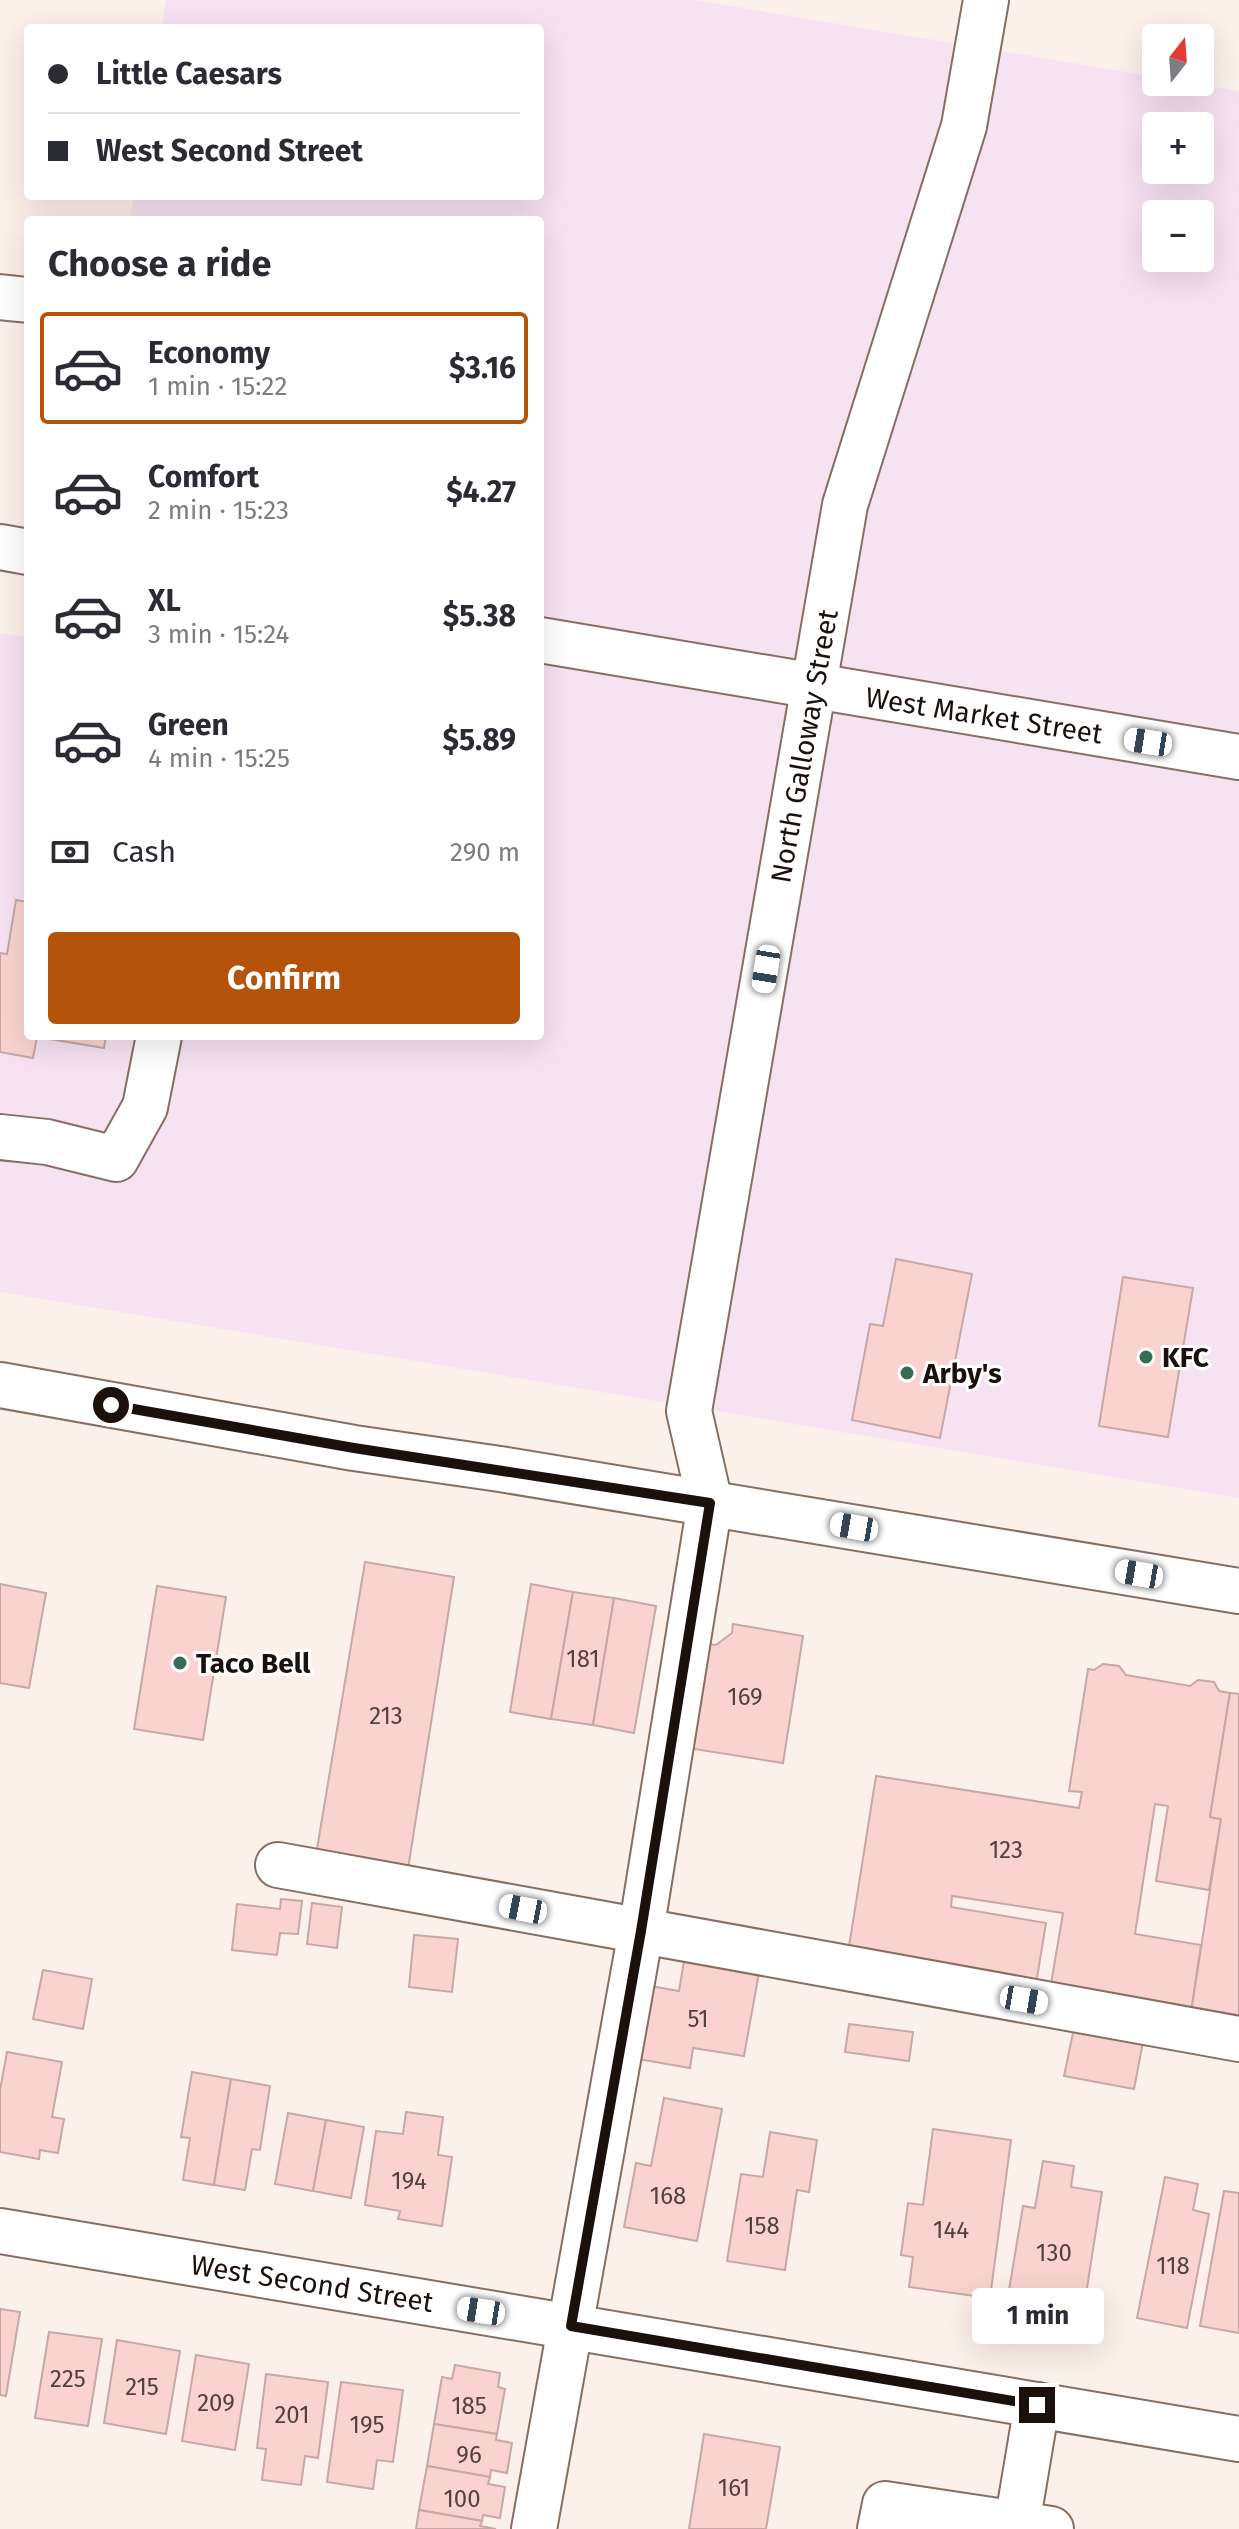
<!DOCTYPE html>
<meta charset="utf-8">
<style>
body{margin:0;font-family:"Fira Sans",sans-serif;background:#f2f2f3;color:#2b2b33;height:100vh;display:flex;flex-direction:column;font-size:30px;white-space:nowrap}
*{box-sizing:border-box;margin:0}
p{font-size:26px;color:#7c7c81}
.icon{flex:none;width:44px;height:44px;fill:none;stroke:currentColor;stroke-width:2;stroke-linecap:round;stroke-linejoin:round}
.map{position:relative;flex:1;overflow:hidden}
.side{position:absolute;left:24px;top:216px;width:520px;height:824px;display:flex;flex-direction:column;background:#fff;border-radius:8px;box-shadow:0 8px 32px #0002}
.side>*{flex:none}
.top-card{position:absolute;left:24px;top:24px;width:520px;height:176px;border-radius:8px;box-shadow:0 8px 32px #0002;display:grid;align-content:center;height:176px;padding:0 24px;background:#fff}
.needle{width:52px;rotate:17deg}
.buttons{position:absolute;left:1142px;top:24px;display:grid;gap:16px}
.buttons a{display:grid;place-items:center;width:72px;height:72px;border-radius:8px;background:#fff;box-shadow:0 8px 32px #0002;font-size:40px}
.end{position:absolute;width:36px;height:36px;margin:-18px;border:10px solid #1a100c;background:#fff;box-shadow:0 0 0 4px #fff}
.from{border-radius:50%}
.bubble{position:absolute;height:56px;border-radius:8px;background:#fff;box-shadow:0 8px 32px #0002;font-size:26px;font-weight:700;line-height:56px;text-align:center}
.car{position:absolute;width:24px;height:48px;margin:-24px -12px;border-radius:10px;box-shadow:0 0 6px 2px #0007;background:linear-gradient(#fff 24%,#345 0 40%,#fff 0 76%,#345 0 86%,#fff 0)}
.top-card b{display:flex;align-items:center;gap:28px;height:76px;font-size:30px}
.top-card b+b{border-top:2px solid #e1e1e2}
.top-card i{width:20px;height:20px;background:#2b2b33}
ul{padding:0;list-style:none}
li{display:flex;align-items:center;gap:24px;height:112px;margin:0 16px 12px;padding:0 8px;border:4px solid transparent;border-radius:8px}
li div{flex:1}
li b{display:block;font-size:30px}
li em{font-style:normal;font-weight:700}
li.active{border-color:#b45309}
li>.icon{width:72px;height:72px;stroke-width:1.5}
h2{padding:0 24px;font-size:36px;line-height:96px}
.pay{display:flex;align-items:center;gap:20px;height:88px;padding:0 24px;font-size:30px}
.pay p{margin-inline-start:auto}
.primary-button{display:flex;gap:16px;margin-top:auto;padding:16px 24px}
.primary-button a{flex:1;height:92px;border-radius:8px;background:#b45309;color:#fff;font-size:32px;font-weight:700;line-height:92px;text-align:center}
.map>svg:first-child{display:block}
.commercial{fill:#f6e2f1;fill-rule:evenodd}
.building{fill:#fad3d0;stroke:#c7a8a5;stroke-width:2}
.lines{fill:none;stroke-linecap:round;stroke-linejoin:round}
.minor-casing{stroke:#886e62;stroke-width:48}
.major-casing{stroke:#886e62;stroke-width:48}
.minor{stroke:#fff;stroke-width:44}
.major{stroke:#fff;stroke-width:44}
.route{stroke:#1a100c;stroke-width:10}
.poi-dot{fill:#366e55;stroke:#fff;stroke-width:3}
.labels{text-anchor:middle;stroke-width:6;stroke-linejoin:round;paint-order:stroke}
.number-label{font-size:24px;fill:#52413d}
.street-label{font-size:28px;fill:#1a100c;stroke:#fff}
.poi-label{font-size:28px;font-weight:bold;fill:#1a100c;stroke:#fff;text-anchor:start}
</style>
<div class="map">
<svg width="1239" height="2529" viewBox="0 0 1239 2529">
<rect width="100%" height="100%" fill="#fcf0eb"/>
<path class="commercial" d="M 166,0 L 695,0 L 1156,77 L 1156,82 L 1185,82 L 1239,91 L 1239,1498 L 0,1292 L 0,633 L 28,637 L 28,1036 L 540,1036 L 540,220 L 130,220 L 134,196 L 540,196 L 540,28 L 162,28 ZM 1156,126 L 1200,126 L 1200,170 L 1156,170 ZM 1156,214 L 1200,214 L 1200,258 L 1156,258 Z"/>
<g class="building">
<polygon points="16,900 28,902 28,1036 106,1036 104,1048 37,1037 33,1058 0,1052 0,953 7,954"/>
<polygon points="896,1259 972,1274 940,1438 852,1420 870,1324 883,1326"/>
<polygon points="1123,1277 1193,1288 1168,1437 1099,1426"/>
<polygon points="365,1562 454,1577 408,1869 316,1855"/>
<polygon points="0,1584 46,1593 29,1688 0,1683"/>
<polygon points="531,1584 573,1592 551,1719 510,1712"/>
<polygon points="157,1586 226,1597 203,1740 134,1729"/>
<polygon points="573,1592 614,1598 593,1725 551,1719"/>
<polygon points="614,1598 656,1606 634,1733 593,1725"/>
<polygon points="733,1624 803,1636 783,1763 688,1748 705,1644 716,1645 732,1633"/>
<polygon points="1103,1664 1119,1666 1126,1675 1190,1686 1198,1680 1214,1682 1219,1691 1230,1693 1210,1817 1221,1819 1209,1890 1156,1881 1168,1806 1155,1804 1135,1934 1201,1945 1190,2019 1049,1996 1063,1913 952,1896 951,1907 1046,1923 1035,1990 848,1953 876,1776 1079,1808 1082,1792 1069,1791 1088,1669 1094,1670"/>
<polygon points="1230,1693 1239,1694 1239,2026 1190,2019 1221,1819 1210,1817"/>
<polygon points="281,1899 302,1901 298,1934 280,1933 277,1955 232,1950 237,1904 280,1909"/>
<polygon points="312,1903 342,1907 337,1948 307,1944"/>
<polygon points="414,1935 458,1939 452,1992 409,1987"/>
<polygon points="685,1955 760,1967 744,2056 693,2048 690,2068 638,2059 650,1986 679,1991"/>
<polygon points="43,1970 92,1979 83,2029 33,2019"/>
<polygon points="849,2024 913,2032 909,2061 845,2052"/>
<polygon points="1074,2028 1143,2042 1134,2089 1064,2076"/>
<polygon points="7,2052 62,2062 52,2117 64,2119 58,2153 40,2150 39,2159 0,2152 0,2090"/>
<polygon points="192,2072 231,2079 214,2185 183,2180 190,2138 181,2137"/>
<polygon points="231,2079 270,2086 260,2150 252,2149 245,2190 214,2185"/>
<polygon points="664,2098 722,2109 697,2241 624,2227 636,2163 651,2166"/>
<polygon points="406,2112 443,2117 438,2155 452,2157 442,2226 398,2219 400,2211 365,2205 376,2131 403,2134"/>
<polygon points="288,2113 326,2120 313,2191 275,2184"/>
<polygon points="326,2120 364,2127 351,2198 313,2191"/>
<polygon points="933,2129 1011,2140 990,2298 909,2287 913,2257 901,2255 908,2203 923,2205"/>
<polygon points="770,2132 817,2140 809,2192 797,2190 785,2270 727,2261 741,2174 763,2177"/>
<polygon points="1043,2161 1074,2166 1071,2187 1102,2192 1085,2301 1057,2297 1055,2310 1007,2302 1023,2206 1035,2208"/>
<polygon points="1165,2177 1198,2184 1193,2210 1209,2214 1187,2328 1137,2318"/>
<polygon points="1224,2191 1239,2193 1239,2333 1200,2326"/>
<polygon points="0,2309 20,2312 6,2396 0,2395"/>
<polygon points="49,2332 102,2339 88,2426 35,2418"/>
<polygon points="117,2340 180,2351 166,2434 104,2423"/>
<polygon points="196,2355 249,2364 235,2450 182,2441"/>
<polygon points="455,2365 500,2373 498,2387 505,2389 497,2434 434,2424 442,2377 452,2379"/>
<polygon points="266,2374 328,2382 318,2458 305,2456 301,2485 262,2480 266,2449 257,2448"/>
<polygon points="341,2382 403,2390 393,2462 377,2460 373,2489 327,2482"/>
<polygon points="434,2424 497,2434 496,2440 512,2443 507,2473 491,2470 490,2477 427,2466"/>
<polygon points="704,2434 780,2447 766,2529 689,2529"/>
<polygon points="427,2466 490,2477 488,2484 505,2487 500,2518 483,2515 482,2521 419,2510"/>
<polygon points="419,2510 482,2521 480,2526 496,2529 416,2529"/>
</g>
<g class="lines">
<defs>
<g id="minor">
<polyline points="0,297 28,300"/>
<polyline points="0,547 28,552"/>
<polyline points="540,640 1239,757"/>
<polyline points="0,1137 47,1142 116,1159 145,1107 159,1036"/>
<polyline points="278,1865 1239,2039"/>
<polyline points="1017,2524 1037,2405"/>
<polyline points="534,2529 641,1931 710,1503 689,1411 845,505 964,126 986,0"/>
<polyline points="880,2529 885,2504 1051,2529"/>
</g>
<g id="major">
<polyline points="0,1385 354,1448 500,1469 1239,1591"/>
<polyline points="0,2231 1239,2439"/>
</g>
</defs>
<use href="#minor" class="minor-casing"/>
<use href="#major" class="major-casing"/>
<use href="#minor" class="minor"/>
<use href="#major" class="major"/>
</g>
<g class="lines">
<polyline class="route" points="111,1405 354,1448 710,1503 641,1931 571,2326 1037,2405"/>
</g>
<g class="poi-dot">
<circle cx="1146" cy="1357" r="8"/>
<circle cx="907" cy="1373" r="8"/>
<circle cx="180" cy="1663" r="8"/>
</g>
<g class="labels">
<g class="number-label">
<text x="583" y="1667">181</text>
<text x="745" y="1705">169</text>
<text x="386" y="1724">213</text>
<text x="1006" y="1858">123</text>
<text x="698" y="2027">51</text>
<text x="409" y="2189">194</text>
<text x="668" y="2204">168</text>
<text x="762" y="2234">158</text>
<text x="951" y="2238">144</text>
<text x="1054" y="2261">130</text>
<text x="1173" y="2274">118</text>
<text x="68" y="2387">225</text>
<text x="142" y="2395">215</text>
<text x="216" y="2411">209</text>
<text x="469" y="2414">185</text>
<text x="292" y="2423">201</text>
<text x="367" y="2433">195</text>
<text x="469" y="2463">96</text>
<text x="734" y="2496">161</text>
<text x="462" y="2507">100</text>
</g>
<g class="street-label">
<text transform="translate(984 715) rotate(9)" y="10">West Market Street</text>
<text transform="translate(804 746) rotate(-80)" y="10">North Galloway Street</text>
<text transform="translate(312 2283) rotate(9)" y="10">West Second Street</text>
</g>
<g class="poi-label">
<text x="1162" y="1367">KFC</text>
<text x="923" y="1383">Arby's</text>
<text x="196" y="1673">Taco Bell</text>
</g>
</g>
</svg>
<div class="buttons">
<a><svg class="needle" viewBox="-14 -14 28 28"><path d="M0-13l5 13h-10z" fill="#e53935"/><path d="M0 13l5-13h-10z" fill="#7c7c81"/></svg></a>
<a>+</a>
<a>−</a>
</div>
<i class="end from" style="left:111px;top:1405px"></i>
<i class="end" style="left:1037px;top:2405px"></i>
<div class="bubble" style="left:972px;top:2288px;width:132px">1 min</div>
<i class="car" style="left:1148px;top:742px;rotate:279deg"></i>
<i class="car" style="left:766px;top:969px;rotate:189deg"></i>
<i class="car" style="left:854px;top:1527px;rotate:280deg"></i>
<i class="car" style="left:1139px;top:1574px;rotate:280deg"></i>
<i class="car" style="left:523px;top:1909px;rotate:281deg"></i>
<i class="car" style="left:1024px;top:2000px;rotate:100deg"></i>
<i class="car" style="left:481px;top:2311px;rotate:279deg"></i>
<div class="top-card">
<b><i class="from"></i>Little Caesars</b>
<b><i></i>West Second Street</b>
</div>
<section class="side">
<h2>Choose a ride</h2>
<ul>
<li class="active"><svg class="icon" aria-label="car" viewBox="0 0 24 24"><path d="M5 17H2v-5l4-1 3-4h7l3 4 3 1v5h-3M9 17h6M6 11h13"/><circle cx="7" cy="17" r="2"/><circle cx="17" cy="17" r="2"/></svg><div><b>Economy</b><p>1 min · 15:22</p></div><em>$3.16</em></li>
<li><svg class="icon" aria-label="car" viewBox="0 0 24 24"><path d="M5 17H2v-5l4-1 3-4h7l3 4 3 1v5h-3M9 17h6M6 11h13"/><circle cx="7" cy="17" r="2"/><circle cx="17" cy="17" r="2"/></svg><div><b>Comfort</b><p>2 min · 15:23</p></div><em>$4.27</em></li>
<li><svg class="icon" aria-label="car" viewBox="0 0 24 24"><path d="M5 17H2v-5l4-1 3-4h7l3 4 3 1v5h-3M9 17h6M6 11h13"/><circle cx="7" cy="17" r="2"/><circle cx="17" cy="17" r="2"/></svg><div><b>XL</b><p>3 min · 15:24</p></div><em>$5.38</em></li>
<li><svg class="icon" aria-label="car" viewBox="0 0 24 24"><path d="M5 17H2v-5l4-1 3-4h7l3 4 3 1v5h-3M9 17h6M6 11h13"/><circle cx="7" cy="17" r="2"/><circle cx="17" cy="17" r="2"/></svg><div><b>Green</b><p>4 min · 15:25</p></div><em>$5.89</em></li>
</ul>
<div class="pay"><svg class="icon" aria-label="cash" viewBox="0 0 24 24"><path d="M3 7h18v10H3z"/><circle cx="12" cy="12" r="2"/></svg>Cash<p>290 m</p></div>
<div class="primary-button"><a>Confirm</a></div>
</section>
</div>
